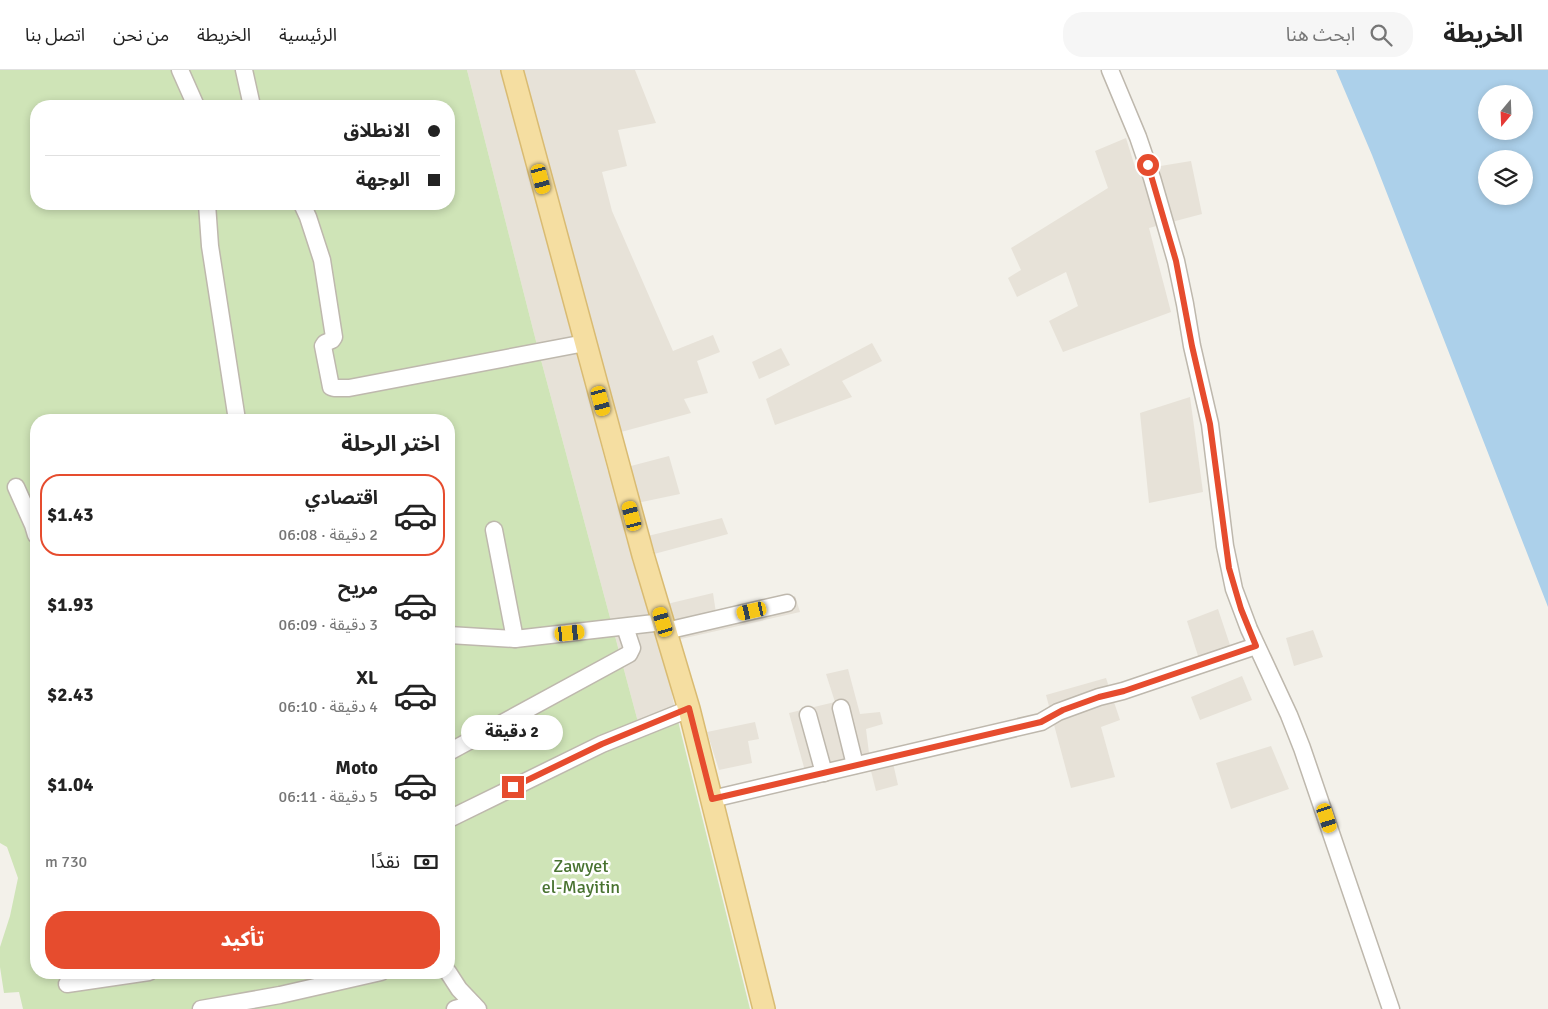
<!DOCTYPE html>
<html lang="ar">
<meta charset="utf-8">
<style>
body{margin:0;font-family:Signika,"Noto Sans Arabic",sans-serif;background:#f6f6f6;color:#222;direction:rtl;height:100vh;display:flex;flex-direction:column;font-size:19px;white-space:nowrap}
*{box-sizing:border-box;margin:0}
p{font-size:16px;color:#767676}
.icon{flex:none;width:28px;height:28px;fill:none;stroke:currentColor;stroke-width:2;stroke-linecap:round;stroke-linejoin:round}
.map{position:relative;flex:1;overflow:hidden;direction:ltr}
.details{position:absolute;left:30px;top:344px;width:425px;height:565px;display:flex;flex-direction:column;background:#fff;border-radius:20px;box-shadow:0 2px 8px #0003;direction:rtl}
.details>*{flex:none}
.hud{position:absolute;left:30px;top:30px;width:425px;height:110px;border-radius:20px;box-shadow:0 2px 8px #0003;direction:rtl;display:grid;align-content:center;height:110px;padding:0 15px;background:#fff}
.needle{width:32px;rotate:199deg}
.controls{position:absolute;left:1478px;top:15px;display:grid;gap:10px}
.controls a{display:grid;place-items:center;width:55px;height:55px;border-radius:50%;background:#fff;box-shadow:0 2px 8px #0003;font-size:25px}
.end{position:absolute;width:22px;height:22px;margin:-11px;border:6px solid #e64c2e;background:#fff;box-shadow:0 0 0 2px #fff}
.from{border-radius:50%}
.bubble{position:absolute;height:35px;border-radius:18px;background:#fff;box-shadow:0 2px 8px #0003;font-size:16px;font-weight:800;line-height:35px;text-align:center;direction:rtl}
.car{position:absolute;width:15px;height:30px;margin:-15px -8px;border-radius:6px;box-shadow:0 0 4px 1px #0007;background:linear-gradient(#f5c518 24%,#345 0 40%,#f5c518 0 76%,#345 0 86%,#f5c518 0)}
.hud b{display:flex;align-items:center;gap:18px;height:48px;font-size:19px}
.hud b+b{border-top:1px solid #e0e0e0}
.hud i{width:12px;height:12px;background:#222}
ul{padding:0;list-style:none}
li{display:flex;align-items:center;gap:15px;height:82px;margin:0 10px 8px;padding:0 5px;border:2px solid transparent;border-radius:20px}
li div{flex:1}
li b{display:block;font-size:19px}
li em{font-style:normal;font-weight:800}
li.active{border-color:#e64c2e}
li>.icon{width:45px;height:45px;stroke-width:1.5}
h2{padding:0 15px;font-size:22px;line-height:60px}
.pay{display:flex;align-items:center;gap:12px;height:55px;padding:0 15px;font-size:19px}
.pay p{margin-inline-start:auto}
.action{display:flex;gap:10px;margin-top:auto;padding:10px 15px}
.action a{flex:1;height:58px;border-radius:20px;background:#e64c2e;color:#fff;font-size:20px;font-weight:800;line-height:58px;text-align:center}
header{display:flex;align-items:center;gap:30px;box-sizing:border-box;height:70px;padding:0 25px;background:#fff;border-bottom:1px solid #e0e0e0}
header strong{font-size:24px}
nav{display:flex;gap:28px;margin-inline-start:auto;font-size:18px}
.search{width:350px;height:45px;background:#f6f6f6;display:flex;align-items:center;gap:12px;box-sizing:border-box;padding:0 18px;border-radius:20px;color:#767676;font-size:19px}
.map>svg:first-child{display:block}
.residential{fill:#e7e2d8}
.green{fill:#cfe4b7;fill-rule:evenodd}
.water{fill:#acd0ea;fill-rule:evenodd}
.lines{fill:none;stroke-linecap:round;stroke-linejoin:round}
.minor-casing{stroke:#beb8ad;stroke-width:19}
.major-casing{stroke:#d9bb72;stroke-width:24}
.minor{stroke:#fff;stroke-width:16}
.major{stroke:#f5dea1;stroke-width:21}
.route{stroke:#e64c2e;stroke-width:6}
.labels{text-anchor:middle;stroke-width:5;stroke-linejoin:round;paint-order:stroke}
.park-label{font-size:18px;fill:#497331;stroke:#fff}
</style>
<header>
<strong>الخريطة</strong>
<div class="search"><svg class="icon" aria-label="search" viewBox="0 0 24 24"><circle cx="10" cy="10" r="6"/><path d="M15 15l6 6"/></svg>ابحث هنا</div>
<nav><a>الرئيسية</a><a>الخريطة</a><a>من نحن</a><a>اتصل بنا</a></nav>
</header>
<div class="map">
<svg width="1548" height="939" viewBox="0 0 1548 939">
<rect width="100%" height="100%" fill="#f3f1ea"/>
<g class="residential">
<polygon points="467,0 635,0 656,53 618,60 627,96 602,102 612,141 673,281 713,265 720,282 697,291 708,323 684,329 691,343 599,368 608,402 669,386 680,424 618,437 627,471 722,448 728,464 632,490 650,538 713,523 716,543 795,526 800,542 663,573 674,635 638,652 537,275"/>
<polygon points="1126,68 1136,100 1191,91 1202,144 1149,158 1171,242 1063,282 1049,251 1078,236 1066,202 1017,227 1008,208 1021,200 1011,178 1108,118 1095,81"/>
<polygon points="872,273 882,291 842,311 852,327 775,355 766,329"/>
<polygon points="781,278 790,295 759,309 752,292"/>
<polygon points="1190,327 1203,422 1149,433 1140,343"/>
<polygon points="1218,539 1231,578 1199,589 1187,551"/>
<polygon points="1313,560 1323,587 1294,596 1286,568"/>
<polygon points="848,599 860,644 880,642 883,654 866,659 869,683 890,680 898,715 876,721 868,689 805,701 789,643 835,632 826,604"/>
<polygon points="1242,606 1252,630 1200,650 1191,627"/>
<polygon points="1106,608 1120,650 1101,657 1115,707 1071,718 1046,625"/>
<polygon points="755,652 759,669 748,671 752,693 719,700 707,662"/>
<polygon points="1271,676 1289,719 1231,739 1216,693"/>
</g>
<path class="green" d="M 0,0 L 467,0 L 537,275 L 638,652 L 674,635 L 750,939 L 23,939 L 19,922 L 4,923 L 0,897 L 0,877 L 10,846 L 18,808 L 7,777 L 0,773 ZM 36,36 L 449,36 L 449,134 L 36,134 ZM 36,350 L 449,350 L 449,902 L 36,902 Z"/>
<path class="water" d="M 1336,0 L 1548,0 L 1548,537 L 1372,85 ZM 1486,24 L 1524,24 L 1524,61 L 1486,61 ZM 1486,89 L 1524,89 L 1524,126 L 1486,126 Z"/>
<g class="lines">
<defs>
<g id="minor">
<polyline points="180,0 196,36"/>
<polyline points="244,0 252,36"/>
<polyline points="1110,0 1138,67 1152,108 1176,191 1185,234 1192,276 1210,354 1225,476 1234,519 1249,559 1289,645 1302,678 1391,939"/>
<polyline points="207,134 210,176 237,350"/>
<polyline points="302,134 308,147 322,190 334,267 332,270 325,273 323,276 331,317 334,318 349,318 585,273"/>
<polyline points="16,417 33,455 36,465"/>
<polyline points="494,460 515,569"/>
<polyline points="666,561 787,533"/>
<polyline points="449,565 515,569 663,552"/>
<polyline points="841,638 855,695"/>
<polyline points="808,645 824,703"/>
<polyline points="449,682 629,584 632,578 625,557"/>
<polyline points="712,729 1041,652 1058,642 1099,627 1123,621 1256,576"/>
<polyline points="449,749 602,674 689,639"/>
<polyline points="448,902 459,919 478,939"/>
<polyline points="67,914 149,902"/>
<polyline points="201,939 280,925 381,902"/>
<polyline points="455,939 473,934"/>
</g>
<polyline id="major" points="512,0 643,485 689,639 764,939"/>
</defs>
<use href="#minor" class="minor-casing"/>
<use href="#major" class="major-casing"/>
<use href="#minor" class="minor"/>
<use href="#major" class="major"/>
</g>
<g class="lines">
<polyline class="route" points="513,717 602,674 689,638 712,729 1041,652 1063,640 1099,627 1124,621 1256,576 1241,539 1229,498 1210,354 1192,276 1176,191 1148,95"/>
</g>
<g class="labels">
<g class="park-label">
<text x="581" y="802">Zawyet<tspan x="581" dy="21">el-Mayitin</tspan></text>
</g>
</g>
</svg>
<div class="controls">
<a><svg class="needle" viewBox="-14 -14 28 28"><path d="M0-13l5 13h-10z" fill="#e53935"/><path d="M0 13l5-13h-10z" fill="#767676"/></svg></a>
<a><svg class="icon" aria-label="layers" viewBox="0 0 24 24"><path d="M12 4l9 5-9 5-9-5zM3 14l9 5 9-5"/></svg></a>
</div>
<i class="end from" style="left:1148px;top:95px"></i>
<i class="end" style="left:513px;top:717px"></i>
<div class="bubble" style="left:461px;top:645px;width:102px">2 دقيقة</div>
<i class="car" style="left:541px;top:109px;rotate:165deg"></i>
<i class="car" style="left:601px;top:331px;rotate:165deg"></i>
<i class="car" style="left:632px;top:446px;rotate:345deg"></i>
<i class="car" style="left:752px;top:541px;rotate:257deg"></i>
<i class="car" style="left:663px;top:552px;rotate:343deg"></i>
<i class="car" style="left:570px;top:563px;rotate:84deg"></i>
<i class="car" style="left:1327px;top:748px;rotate:162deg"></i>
<div class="hud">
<b><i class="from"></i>الانطلاق</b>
<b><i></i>الوجهة</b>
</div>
<section class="details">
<h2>اختر الرحلة</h2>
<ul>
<li class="active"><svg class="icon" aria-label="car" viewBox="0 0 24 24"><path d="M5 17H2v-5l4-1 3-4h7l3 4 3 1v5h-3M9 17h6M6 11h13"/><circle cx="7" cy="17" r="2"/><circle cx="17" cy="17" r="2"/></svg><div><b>اقتصادي</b><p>2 دقيقة · 06:08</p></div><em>$1.43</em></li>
<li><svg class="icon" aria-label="car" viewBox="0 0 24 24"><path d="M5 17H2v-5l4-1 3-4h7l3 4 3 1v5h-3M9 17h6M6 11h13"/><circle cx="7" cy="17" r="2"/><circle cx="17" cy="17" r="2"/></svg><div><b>مريح</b><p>3 دقيقة · 06:09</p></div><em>$1.93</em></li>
<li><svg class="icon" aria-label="car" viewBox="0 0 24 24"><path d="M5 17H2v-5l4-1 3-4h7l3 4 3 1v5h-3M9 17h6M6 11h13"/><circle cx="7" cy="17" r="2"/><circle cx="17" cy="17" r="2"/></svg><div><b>XL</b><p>4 دقيقة · 06:10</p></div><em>$2.43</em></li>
<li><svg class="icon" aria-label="car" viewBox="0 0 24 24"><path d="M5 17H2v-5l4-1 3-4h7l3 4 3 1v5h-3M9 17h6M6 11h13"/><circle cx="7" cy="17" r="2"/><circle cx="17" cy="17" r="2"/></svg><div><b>Moto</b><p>5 دقيقة · 06:11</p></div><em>$1.04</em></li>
</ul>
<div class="pay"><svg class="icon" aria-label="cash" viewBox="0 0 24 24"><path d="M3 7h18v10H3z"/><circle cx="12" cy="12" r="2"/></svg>نقدًا<p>730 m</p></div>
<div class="action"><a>تأكيد</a></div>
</section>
</div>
